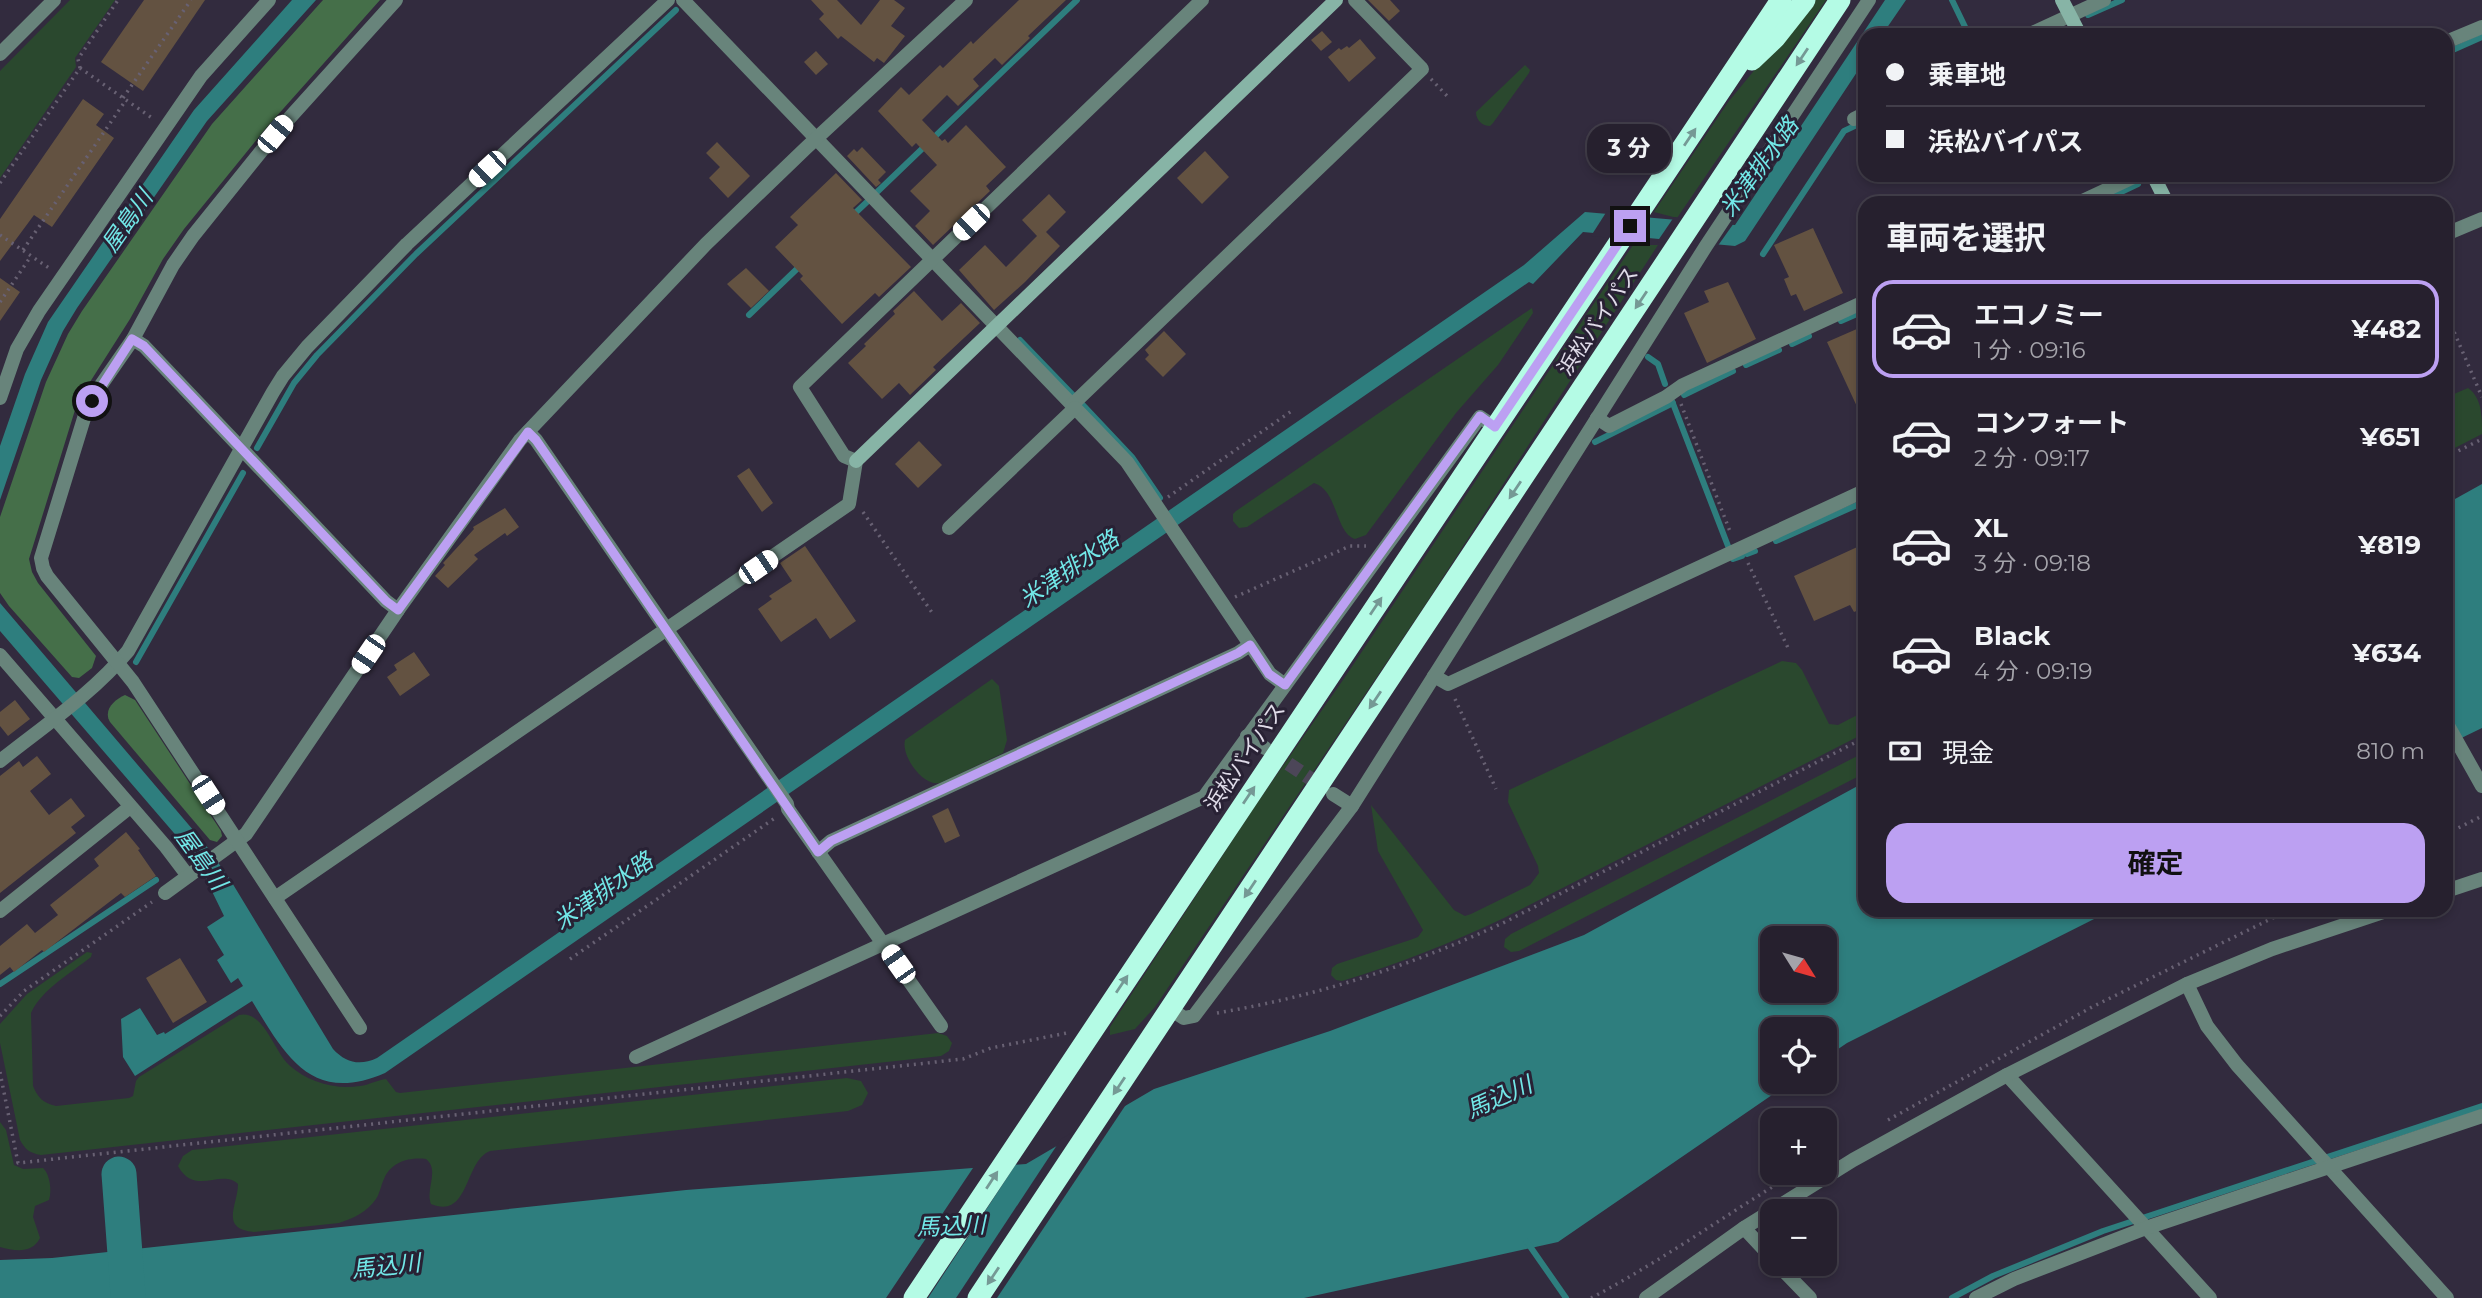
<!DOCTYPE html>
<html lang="ja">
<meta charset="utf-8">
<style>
body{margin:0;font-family:Montserrat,"Noto Sans JP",sans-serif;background:#2e2836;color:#f1f3f6;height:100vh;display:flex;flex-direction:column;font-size:26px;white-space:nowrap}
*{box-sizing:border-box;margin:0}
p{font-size:23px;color:#a4a3aa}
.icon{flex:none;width:38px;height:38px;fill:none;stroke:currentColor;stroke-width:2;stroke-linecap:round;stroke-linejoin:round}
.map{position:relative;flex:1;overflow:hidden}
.side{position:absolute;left:1858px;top:196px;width:595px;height:721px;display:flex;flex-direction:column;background:#26202e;border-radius:21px;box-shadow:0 4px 10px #0003,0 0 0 2px #423e4a}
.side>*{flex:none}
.banner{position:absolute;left:1858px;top:28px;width:595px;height:154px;border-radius:21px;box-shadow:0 4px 10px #0003,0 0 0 2px #423e4a;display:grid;align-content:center;height:154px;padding:0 28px;background:#26202e}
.needle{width:46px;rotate:127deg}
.fabs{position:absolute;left:1760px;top:926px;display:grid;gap:14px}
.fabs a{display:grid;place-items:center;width:77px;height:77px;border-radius:14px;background:#26202e;box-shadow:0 4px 10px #0003,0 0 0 2px #423e4a;font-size:35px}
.end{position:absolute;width:32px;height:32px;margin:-16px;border:9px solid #bca0f2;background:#111;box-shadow:0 0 0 4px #111}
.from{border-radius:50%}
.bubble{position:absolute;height:49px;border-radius:21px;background:#26202e;box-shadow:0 4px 10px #0003,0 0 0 2px #423e4a;font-size:23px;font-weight:700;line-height:49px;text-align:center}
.car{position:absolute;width:21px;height:42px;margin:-21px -10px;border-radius:9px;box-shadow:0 0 5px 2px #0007;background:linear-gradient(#fff 24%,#345 0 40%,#fff 0 76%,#345 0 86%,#fff 0)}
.banner b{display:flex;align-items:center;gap:24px;height:66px;font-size:26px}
.banner b+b{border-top:2px solid #423e4a}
.banner i{width:18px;height:18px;background:#f1f3f6}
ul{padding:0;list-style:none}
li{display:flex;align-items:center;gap:21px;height:98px;margin:0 14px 10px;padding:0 14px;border:4px solid transparent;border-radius:21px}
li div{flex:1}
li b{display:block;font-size:26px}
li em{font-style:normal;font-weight:700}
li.selected{border-color:#bca0f2}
li>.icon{width:63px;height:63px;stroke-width:1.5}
h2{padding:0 28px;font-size:32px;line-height:84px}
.pay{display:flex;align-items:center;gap:18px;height:77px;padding:0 28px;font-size:26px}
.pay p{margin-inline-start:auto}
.button{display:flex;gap:14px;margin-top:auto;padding:14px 28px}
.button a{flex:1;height:80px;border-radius:21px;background:#bca0f2;color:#111;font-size:28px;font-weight:700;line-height:80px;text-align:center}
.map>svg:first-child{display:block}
.green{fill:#2a482e}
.forest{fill:#456f49}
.water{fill:#2e7e7e;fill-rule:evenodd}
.pier{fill:#322b3e}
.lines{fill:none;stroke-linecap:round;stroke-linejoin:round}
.stream{stroke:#2e7e7e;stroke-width:6}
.river{stroke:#2e7e7e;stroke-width:35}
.building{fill:#635241}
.street-tunnel{stroke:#4c4658;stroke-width:14;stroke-dasharray:14 7;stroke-linecap:butt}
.path{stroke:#686173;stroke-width:3.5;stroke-dasharray:2 5;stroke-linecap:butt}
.street{stroke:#68847b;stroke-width:14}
.secondary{stroke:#87b4a6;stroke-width:14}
.highway{stroke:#b4fbe5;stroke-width:21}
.oneway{fill:#759995}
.route{stroke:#bca0f2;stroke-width:9}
.labels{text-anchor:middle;stroke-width:6;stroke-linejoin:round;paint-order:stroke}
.street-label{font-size:21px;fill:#e0dce9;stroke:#282134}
.water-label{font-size:23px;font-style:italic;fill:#72e8e8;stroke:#282134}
</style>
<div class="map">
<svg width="2482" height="1298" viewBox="0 0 2482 1298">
<rect width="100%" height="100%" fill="#322b3e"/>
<g class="green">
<polygon points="70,0 115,0 75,58 76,67 0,178 0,71"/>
<polygon points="1812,0 1826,0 1677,218 1654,212 1729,101"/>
<path d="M 1525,65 L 1530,70 L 1529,73 L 1493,123 L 1490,126 C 1482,126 1476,120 1476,112 Z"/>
<polygon points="1633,245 1658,245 1425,605 1155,1007 1135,1029 1110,1035 1110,1027 1255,806 1343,680"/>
<path d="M 1532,308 L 1533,313 L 1498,365 L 1456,413 L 1366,535 L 1355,539 C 1335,533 1338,490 1314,483 L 1247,527 L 1239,528 L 1233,521 L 1233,514 L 1236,511 Z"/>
<path d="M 2468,388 C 2482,398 2482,416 2482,434 L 2447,452 L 2447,397 Z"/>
<path d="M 1782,661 L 1796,663 L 1802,670 L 1829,724 L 1838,725 L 1865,711 L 1865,733 L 1504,918 C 1451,943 1398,964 1342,981 L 1336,980 L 1331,975 L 1332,968 L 1337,964 L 1410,940 L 1418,937 L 1423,930 L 1378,851 L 1371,805 L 1454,910 L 1465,916 L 1471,914 L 1530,885 L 1539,873 L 1538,866 L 1508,802 L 1509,790 Z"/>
<path d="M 992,679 L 999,686 L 1007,740 L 1003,753 L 940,783 C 923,787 901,756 905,740 Z"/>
<polygon points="1865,752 1865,773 1519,951 1511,952 1504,947 1505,939 1511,934"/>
<path d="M 87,952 L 92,953 L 91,957 C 71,973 42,989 31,1013 L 33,1086 C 38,1098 43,1103 56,1106 L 129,1098 L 133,1096 L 136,1081 L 139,1077 L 239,1015 C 263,1009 274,1051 289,1065 C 308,1082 335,1090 360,1086 C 369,1085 377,1080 386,1079 L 396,1092 L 400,1093 L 938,1033 L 947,1036 L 952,1043 L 949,1051 L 941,1056 L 41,1155 C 29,1153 25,1149 20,1140 L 0,1043 L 0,1024 L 27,994 Z"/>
<path d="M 847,1078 L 861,1081 L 868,1093 L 862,1105 L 848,1111 L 490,1151 C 464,1161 470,1220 431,1204 C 425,1189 440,1170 426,1159 C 409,1157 391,1162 384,1179 C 381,1185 380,1193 376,1199 C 367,1212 354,1218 339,1223 L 254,1232 C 219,1229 238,1205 238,1184 C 221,1168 195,1197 178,1166 L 183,1156 L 192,1150 Z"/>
<path d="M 0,1122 L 6,1130 L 14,1165 L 23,1169 L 43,1168 C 50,1174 52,1191 49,1200 L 35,1206 L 33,1217 L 40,1238 C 32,1254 15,1251 0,1247 Z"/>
</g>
<g class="forest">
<polygon points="323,0 380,0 267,127 184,229 163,259 130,319 90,382 75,410 29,559 32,572 38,583 96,656 92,668 79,678 72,677 9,606 0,593 0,517 46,382 68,334 82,311 212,124"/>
<path d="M 125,695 L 135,700 L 221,831 L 222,836 L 217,842 L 210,840 L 110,722 C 103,710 114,700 125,695 Z"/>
</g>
<g class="water">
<polygon points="292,0 316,0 207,121 77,308 63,331 41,380 0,500 0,446 25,374 48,322 194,110"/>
<path d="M 1885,0 L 1906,0 L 1882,35 L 1866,35 L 1865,60 L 1745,241 L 1735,246 L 1583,232 L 1533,284 L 1529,282 L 385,1073 C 311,1105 285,1055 252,1001 L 135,1076 L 123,1057 L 121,1019 L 140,1008 L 157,1035 L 164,1032 L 165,1034 L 243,986 L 238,978 L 231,983 L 217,960 L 224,955 L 207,927 L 224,916 L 204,875 L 192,854 L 0,631 L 0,603 L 205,844 L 231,881 L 333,1049 C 346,1063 360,1066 377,1058 L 1524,265 L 1585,212 L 1735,225 Z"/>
<polygon points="2482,484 2482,728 2447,745 2446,504"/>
<path d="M 1865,782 L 1866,910 L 2112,910 L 1847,1043 L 1825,1058 L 1825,1029 L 1773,1029 L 1773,1082 L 1791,1082 L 1558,1242 L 1304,1298 L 0,1298 L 0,1260 L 52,1258 L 686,1190 L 1026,1164 L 1154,1089 L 1330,1031 L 1584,935 ZM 1773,938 L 1825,938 L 1825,990 L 1773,990 Z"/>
</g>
<g class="pier">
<polygon points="1607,211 1651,215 1635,240 1591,236"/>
<polygon points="1674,217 1734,223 1717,247 1657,242"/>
<polygon points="1129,1100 997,1298 956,1298 1061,1139"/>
<polygon points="1018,1161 928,1298 886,1298 975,1165"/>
</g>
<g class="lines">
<g class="stream">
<polyline points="1952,0 1969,35"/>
<polyline points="2088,15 2122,0"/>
<polyline points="2446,53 2482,37"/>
<polyline points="875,194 1077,0"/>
<polyline points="2098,203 2138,184"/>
<polyline points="852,216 869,200"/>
<polyline points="1763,254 1844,131 1861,123"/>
<polyline points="749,315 801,265"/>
<polyline points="1841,321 1866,310"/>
<polyline points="1020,340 1073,395"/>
<polyline points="1792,344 1809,336"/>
<polyline points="1648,357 1658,364 1665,384"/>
<polyline points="1746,365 1779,350"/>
<polyline points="1684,395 1733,371"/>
<polyline points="1672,401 1728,546"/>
<polyline points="1083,405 1132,457 1160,498"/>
<polyline points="1595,442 1673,403"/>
<polyline points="257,448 294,383 317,355 416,254 676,10"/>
<polyline points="1776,541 1866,501"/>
<polyline points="1747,554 1755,551"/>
<polyline points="1733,559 1742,556"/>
<polyline points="136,662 243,473"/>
<polyline points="0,984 156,880"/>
<polyline points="1527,1242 1566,1298"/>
<polyline points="1952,1298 1993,1276 2103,1231 2482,1106"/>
</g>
<polyline class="river" points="119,1174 128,1294"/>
</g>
<g class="building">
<polygon points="144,0 205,0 143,91 101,62"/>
<polygon points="811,0 837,0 861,25 880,0 894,0 905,8 891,26 905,36 884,63 877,58 874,62 841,36 838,39 819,19 824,14"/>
<polygon points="1019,0 1066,0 1028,36 1030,38 1002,65 995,58 973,79 979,86 958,106 947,95 922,120 942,141 945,139 948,143 966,125 1006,167 986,186 990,191 933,245 915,226 930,211 910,191 937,165 916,143 912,147 878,111 901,87 909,95 940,65 943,68 971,41 973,44"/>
<polygon points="1368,0 1390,0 1400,11 1389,21"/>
<polygon points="1322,31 1332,42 1321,51 1311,40"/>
<polygon points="1360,39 1376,58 1349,82 1328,57 1339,48 1341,50 1347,46 1349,48"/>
<polygon points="816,51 828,64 816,75 804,62"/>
<polygon points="83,99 104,114 96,125 114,138 52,227 34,215 0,261 0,219"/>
<polygon points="717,142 750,176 728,198 709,178 720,167 706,153"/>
<polygon points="862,147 886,172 878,180 881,183 876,187 847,156 854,149 857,152"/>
<polygon points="1205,151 1229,177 1202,204 1177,178"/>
<polygon points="836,173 862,200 853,208 911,267 879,297 875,293 842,324 800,279 803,276 775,247 798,225 790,217"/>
<polygon points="1049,194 1066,212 1046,232 1060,246 1025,282 994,310 959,270 985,245 1006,267 1037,236 1022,220"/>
<polygon points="1813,228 1843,293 1804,311 1796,294 1791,296 1784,279 1789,277 1774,245"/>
<polygon points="746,268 769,291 751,308 727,284"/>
<polygon points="0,278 20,292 0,321"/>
<polygon points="1728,282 1756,339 1707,363 1684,313 1709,302 1704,291"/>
<polygon points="914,291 942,321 961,303 980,323 933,367 936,370 910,395 899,383 882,399 848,363 866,346 864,344 895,314 893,311"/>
<polygon points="1866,325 1866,426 1827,342"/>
<polygon points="1164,331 1186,354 1163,377 1145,359 1149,355 1145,350"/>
<polygon points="919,441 942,465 918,488 895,464"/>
<polygon points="749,468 773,503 762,512 737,476"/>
<polygon points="505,508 519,527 507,536 505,533 474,555 478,559 448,588 435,576 445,565 443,563 474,529 473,527"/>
<polygon points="1866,543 1866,607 1854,612 1850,605 1814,621 1794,576"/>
<polygon points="805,546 856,621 830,639 816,618 781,642 758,609 772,599 769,596 792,581 780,563"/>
<polygon points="414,652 430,675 400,696 387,677 397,670 394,665"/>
<polygon points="15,700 30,719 8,736 0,726 0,712"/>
<polygon points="37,756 51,774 30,791 49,815 71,798 85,816 71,827 76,833 0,893 0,776 19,761 23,767"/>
<polygon points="948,808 960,836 945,843 932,816"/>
<polygon points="126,832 140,849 138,850 156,876 125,897 121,893 44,952 42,950 14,972 10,967 0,975 0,946 27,924 35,933 58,915 50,905 99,866 94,859"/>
<polygon points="180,958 207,1002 173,1023 146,978"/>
</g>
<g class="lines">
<polyline class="street-tunnel" points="1271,752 1326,789"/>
<g class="path">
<polyline points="80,68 152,118"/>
<polyline points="1431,79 1449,98"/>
<polyline points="123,98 191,0"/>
<polyline points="0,183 80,68 78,59 118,0"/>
<polyline points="0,235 49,268"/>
<polyline points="23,250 126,100"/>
<polyline points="0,302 31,256"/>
<polyline points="2446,313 2482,397"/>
<polyline points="1681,404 1731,534"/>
<polyline points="2446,457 2482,439"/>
<polyline points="1168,497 1293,410"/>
<polyline points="863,512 933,614"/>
<polyline points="1748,563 1789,650"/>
<polyline points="1235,597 1350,546 1366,546"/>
<polyline points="1455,699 1496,789"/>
<polyline points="2446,834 2482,816"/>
<polyline points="570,959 775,818"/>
<path d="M 1217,1013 C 1318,996 1413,965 1505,922 L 1866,737"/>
<polyline points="0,1016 24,991 152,902"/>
<polyline points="0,1072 18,1163 963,1059 991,1048 1067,1033"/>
<polyline points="1888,1120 2092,1007 2289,910"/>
<path d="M 1591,1298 C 1662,1261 1728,1213 1797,1172"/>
</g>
<g class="street">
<polyline points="683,0 1127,462 1270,674 1285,685"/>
<polyline points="2028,35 2104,0"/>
<polyline points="2446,42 2482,27"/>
<polyline points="0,54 54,0"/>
<polyline points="1854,119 1866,113"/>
<polyline points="2078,203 2138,175"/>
<polyline points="2446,234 2482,219"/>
<polyline points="133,339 144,346 386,601 398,610"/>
<polyline points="0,398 17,349 39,311 201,76 269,0"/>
<polyline points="1072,405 1422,69 1355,0"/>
<polyline points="1597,418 1609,426 1666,397 1683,385 1866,301"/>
<polyline points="528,432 536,440 787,804 788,809 941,1026"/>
<polyline points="949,528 1075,408"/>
<polyline points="0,655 166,847 188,876"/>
<polyline points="1434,676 1448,684 1866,490"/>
<polyline points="2446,722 2482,786"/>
<polyline points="1247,736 1265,748"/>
<path d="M 0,761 C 44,726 92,694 128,651 L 273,392 L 283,376 L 307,347 L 407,244 L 668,0"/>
<polyline points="1333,794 1352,806"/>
<polyline points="818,852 831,841 1238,653 1250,645"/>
<polyline points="2446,891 2482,879"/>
<polyline points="165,893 246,834 398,610 520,440 706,244 807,147 966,0"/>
<polyline points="275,898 849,504 856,461 844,456 800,387 1202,0"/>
<polyline points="0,911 130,807"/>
<polyline points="2187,984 2207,1026 2237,1065 2447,1298"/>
<polyline points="1170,1009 1184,1018 1194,1016 1352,806 1706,246 1869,0"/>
<polyline points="360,1028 133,682 47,576 43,568 41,558 85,415 99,388 133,339 173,265 193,236 275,134 396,0"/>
<polyline points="636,1057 1204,797 1480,417 1495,427"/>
<polyline points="2007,1075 2210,1298"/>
<polyline points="1744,1228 1773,1259"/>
<polyline points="1777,1264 1810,1298"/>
<polyline points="1646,1298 1744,1228 1853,1160 2007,1075 2187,984 2272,949 2389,910"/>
<polyline points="1976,1298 2014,1279 2146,1228 2482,1116"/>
</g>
<g class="secondary">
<polyline points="2062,0 2080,35"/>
<polyline points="2153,175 2167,203"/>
<polyline points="856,461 1336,0"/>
</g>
<g class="highway">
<polyline points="1752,60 1775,38 1805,0"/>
<polyline points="914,1298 1781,0"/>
<polyline points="978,1298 1840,0"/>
</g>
</g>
<defs><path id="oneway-solid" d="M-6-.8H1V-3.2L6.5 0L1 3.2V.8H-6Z" transform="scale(1.75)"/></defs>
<g class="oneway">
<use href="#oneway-solid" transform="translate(1802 57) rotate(124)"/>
<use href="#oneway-solid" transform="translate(1690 137) rotate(-56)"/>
<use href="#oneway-solid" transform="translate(1641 300) rotate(124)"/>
<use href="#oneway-solid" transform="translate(1515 490) rotate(124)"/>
<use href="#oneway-solid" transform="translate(1376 606) rotate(-56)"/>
<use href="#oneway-solid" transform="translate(1375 700) rotate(124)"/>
<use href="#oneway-solid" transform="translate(1249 795) rotate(-56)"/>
<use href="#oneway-solid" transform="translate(1250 889) rotate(124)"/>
<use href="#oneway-solid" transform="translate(1122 984) rotate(-56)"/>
<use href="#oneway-solid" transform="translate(1119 1086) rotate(124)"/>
<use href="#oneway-solid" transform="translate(992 1180) rotate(-57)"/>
<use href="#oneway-solid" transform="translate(993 1276) rotate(124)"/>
</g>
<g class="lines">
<polyline class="route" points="92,401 132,339 144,346 386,601 398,610 528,432 536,440 565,482 818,852 831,841 1238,653 1250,645 1269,674 1285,685 1480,416 1495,427 1630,226"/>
</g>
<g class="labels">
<g class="street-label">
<text transform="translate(1598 321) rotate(-56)" y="7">浜松バイパス</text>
<text transform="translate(1245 757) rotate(-56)" y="7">浜松バイパス</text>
</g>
<g class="water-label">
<text transform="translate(1759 167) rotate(-54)" y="8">米津排水路</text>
<text transform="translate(127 221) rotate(-55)" y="8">屋島川</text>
<text transform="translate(1069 569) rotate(-35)" y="8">米津排水路</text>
<text transform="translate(201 859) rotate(54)" y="8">屋島川</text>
<text transform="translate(603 891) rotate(-35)" y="8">米津排水路</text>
<text transform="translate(1499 1097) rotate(-24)" y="8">馬込川</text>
<text transform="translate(951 1226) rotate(-2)" y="8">馬込川</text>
<text transform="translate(386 1266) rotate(-6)" y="8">馬込川</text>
</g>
</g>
</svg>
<div class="fabs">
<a><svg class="needle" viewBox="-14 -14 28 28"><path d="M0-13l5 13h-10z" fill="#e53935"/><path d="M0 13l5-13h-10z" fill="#a4a3aa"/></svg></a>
<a><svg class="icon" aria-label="locate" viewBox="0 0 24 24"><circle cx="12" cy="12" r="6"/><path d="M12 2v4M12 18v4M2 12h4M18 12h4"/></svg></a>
<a>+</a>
<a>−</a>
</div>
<i class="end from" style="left:92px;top:401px"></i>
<i class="end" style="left:1630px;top:226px"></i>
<div class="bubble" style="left:1587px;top:124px;width:84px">3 分</div>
<i class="car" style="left:275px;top:134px;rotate:40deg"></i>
<i class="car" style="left:487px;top:169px;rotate:227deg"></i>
<i class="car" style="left:971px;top:222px;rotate:226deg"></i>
<i class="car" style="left:758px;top:567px;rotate:56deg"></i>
<i class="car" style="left:368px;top:654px;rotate:214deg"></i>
<i class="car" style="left:208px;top:795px;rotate:147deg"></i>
<i class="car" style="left:898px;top:964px;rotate:325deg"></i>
<div class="banner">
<b><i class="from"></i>乗車地</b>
<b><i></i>浜松バイパス</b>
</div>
<section class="side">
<h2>車両を選択</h2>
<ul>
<li class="selected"><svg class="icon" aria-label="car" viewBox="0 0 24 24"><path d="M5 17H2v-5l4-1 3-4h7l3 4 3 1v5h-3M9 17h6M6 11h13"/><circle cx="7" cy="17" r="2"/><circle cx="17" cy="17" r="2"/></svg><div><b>エコノミー</b><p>1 分 · 09:16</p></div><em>¥482</em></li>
<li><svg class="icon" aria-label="car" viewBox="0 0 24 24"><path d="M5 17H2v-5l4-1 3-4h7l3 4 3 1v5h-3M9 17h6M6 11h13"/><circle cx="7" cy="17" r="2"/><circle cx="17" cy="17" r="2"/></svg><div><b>コンフォート</b><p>2 分 · 09:17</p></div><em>¥651</em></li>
<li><svg class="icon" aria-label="car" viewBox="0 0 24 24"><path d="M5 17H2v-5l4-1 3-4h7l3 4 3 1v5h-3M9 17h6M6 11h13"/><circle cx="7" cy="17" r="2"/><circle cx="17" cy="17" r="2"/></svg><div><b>XL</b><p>3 分 · 09:18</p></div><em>¥819</em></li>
<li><svg class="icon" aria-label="car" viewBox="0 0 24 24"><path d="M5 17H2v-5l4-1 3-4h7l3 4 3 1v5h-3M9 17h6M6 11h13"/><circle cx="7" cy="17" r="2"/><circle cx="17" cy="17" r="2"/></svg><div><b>Black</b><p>4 分 · 09:19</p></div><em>¥634</em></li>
</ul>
<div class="pay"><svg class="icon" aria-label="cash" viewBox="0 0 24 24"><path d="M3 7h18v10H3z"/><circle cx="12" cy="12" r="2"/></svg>現金<p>810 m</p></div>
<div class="button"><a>確定</a></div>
</section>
</div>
